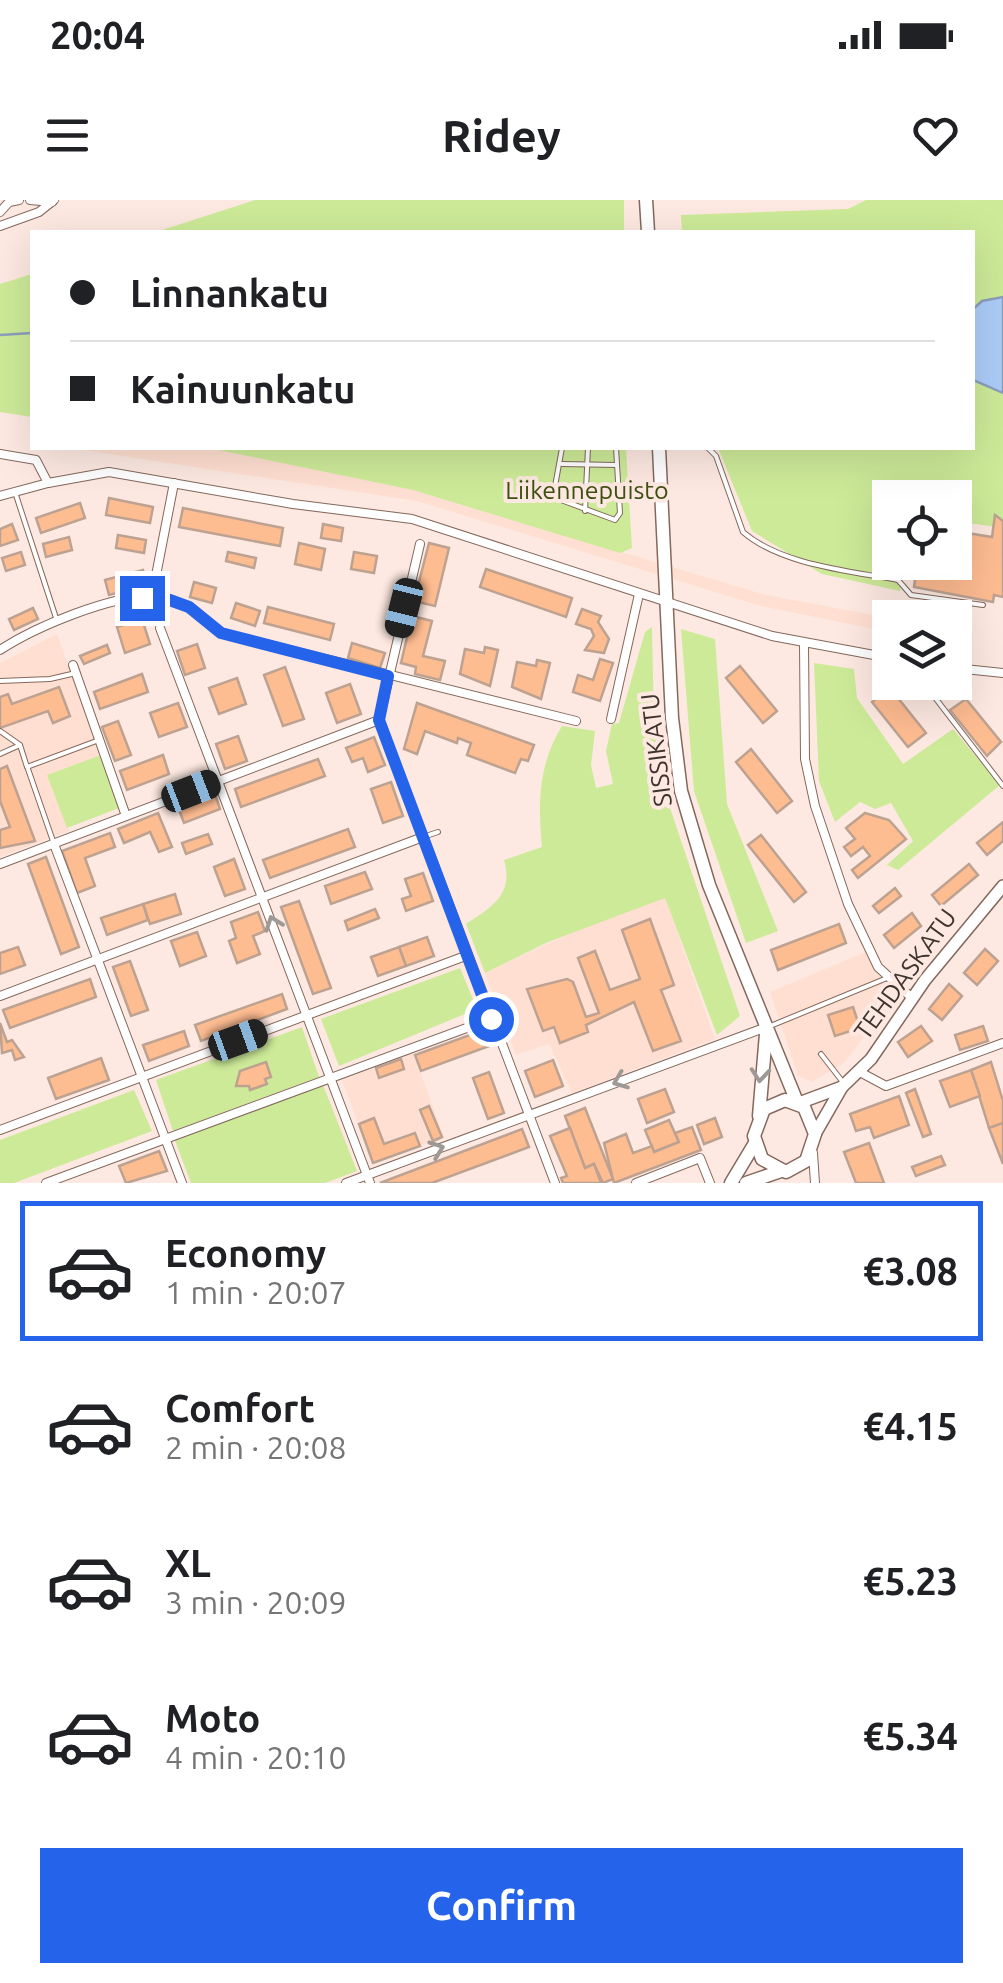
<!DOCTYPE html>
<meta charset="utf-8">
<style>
body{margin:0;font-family:Ubuntu,sans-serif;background:#f2f2f2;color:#202124;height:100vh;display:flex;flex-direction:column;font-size:38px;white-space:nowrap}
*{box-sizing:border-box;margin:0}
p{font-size:32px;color:#757577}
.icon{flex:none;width:55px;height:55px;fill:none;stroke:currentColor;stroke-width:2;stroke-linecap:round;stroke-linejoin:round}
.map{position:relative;height:983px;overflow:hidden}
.side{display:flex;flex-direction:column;background:#fff;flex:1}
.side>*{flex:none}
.hud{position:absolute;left:30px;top:30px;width:945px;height:220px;border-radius:0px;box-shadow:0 10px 40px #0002;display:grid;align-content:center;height:220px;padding:0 40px;background:#fff}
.tools{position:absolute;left:872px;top:280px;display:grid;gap:20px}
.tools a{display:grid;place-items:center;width:100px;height:100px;border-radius:0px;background:#fff;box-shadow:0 10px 40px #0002;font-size:50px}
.end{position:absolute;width:45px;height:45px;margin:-22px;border:12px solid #2563eb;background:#fff;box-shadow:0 0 0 5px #fff}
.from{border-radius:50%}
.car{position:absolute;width:30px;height:60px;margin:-30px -15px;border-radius:12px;box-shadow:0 0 8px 2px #0007;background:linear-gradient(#222 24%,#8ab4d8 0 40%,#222 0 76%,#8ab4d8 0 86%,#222 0)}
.hud b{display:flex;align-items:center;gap:35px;height:95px;font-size:38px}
.hud b+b{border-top:2px solid #e0e0e0}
.hud i{width:25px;height:25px;background:#202124}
ul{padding:18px 0 0;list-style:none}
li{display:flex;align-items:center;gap:30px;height:140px;margin:0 20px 15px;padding:0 20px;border:5px solid transparent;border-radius:0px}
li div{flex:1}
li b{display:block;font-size:38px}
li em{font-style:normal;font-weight:600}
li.active{border-color:#2563eb}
li>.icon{width:90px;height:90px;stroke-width:1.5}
.cta{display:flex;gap:20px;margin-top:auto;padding:20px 40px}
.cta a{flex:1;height:115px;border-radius:0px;background:#2563eb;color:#fff;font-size:40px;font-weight:600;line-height:115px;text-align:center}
.status{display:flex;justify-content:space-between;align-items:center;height:70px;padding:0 50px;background:#fff;direction:ltr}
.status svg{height:28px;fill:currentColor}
header{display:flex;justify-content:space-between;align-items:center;height:130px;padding:0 40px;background:#fff;font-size:45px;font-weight:600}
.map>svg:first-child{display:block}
.built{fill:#ffdfd1}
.green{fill:#cdea98}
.water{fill:#acccf8;stroke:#8b9ebb;stroke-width:2.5}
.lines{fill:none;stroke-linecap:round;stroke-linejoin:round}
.stream{stroke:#8b9ebb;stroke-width:2.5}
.building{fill:#febc91;stroke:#bda291;stroke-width:2.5}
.lane-casing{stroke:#84685c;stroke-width:6}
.street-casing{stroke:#84685c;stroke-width:10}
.secondary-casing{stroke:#84685c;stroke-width:14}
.primary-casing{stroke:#84685c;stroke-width:15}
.lane{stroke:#fff;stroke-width:4}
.street{stroke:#fff;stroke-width:8}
.secondary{stroke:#fff;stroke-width:11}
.primary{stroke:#fff;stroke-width:12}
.oneway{stroke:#9f9996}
.route{stroke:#2563eb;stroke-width:12}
.labels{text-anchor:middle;stroke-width:8;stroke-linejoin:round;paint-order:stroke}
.park-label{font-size:25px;fill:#3e5011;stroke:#fde9e1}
.street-label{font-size:25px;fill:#3f332d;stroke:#fde9e1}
</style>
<div class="status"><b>20:04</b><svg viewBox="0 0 49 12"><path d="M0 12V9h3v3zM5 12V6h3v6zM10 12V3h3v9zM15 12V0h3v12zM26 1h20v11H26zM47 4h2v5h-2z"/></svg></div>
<header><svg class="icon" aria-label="menu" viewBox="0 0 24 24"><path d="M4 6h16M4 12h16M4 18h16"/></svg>Ridey<svg class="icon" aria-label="heart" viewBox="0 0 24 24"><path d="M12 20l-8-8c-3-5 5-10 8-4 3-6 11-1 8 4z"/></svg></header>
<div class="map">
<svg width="1003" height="983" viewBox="0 0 1003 983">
<rect width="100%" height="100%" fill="#fde9e1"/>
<g class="built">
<polygon points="70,248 209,248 413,290 766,395 890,418 890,432 761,406 417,301"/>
<polygon points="57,434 101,555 47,575 69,631 0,657 0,463"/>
<polygon points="665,697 715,839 572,893 549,844 516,855 485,773 566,735 565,719"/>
<polygon points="866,752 892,799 845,862 812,882 798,876 770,792"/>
<polygon points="413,853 444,937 373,964 342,880"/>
</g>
<g class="green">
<polygon points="255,0 624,0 624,32 156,32"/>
<polygon points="866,0 1003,0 1003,328 955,321 955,298 890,298 890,362 904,363 900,391 822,374 752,331 718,248 972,248 972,32 682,32 681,15 848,9"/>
<polygon points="32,74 32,217 0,212 0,84"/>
<polygon points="209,248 626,248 632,348 620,353 413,290"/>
<path d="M 652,427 L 654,527 L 664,590 L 740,816 L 717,835 L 665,698 L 548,742 L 485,773 L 466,724 C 492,707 514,694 504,660 L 542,647 C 538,603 538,565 562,526 L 595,531 L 591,565 L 596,588 L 613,584 L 606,551 L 612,524 L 619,523 L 645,432 Z"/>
<polygon points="681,429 715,439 727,604 778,731 746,743 694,591"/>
<polygon points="814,463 854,469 857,498 903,564 953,529 1000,585 898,670 887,665 913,641 891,603 875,609 860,602 835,622 819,581"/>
<polygon points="101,555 119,608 67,628 47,575"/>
<polygon points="460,768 477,809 339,866 321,819"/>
<polygon points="302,827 319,877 173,931 156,880"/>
<polygon points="323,885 357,971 325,983 191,983 174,938"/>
<polygon points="134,890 152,931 14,983 0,983 0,940"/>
</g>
<polygon class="water" points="1003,97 1003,193 973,180 972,110 982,101"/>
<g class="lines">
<polyline class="stream" points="0,135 32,133"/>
</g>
<g class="building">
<polygon points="109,298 153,307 150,323 106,315"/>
<polygon points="80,303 85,318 41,333 36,318"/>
<polygon points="183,308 283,328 280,346 179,327"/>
<polygon points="995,315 1003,321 1003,397 994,395 993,402 914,387 917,364 955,362 955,331 992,337"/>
<polygon points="12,324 18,340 0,346 0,329"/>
<polygon points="323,324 343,328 341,341 321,338"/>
<polygon points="118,335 146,340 144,353 116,348"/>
<polygon points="69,337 72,350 46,357 43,344"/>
<polygon points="299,343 325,349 321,370 295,364"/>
<polygon points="429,343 449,348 435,406 414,401"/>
<polygon points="21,352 25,365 6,371 2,358"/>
<polygon points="228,352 256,358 254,368 226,361"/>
<polygon points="354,352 377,356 374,373 351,369"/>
<polygon points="486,369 572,398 566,417 480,387"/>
<polygon points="143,370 147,385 109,395 105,380"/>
<polygon points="194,382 216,388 212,403 190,397"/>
<polygon points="236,403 260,411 255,426 231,418"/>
<polygon points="268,407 334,424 330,440 264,423"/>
<polygon points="33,408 38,419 14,430 9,419"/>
<polygon points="582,409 601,416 598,422 609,439 604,453 585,450 594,436 591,429 576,424"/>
<polygon points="412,416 432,421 423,456 445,461 440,480 415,474 416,467 401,463"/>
<polygon points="142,419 150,444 125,453 117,427"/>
<polygon points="352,443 385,453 380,468 348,458"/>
<polygon points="197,444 205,468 185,475 177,451"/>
<polygon points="107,445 110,453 84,464 80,456"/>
<polygon points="485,447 498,450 490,486 460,474 465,449 484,453"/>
<polygon points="600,459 613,463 600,501 573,492 578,475 593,480"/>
<polygon points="537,460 550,463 541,499 512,487 517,462 536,466"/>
<polygon points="740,466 777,511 763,523 726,478"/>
<polygon points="285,467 304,519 283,526 264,475"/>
<polygon points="142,474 148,492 100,509 94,492"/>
<polygon points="237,478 246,504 219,514 209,488"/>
<polygon points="350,484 361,514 337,523 326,493"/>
<polygon points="59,487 70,516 53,523 48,511 0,528 0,497 8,494 12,504"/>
<polygon points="890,488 926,533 908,547 872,502"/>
<polygon points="966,499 1001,542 987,556 950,510"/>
<polygon points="178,503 187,527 159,537 150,513"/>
<polygon points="417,503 534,545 528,561 521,559 515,573 467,555 471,543 458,538 457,543 425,531 417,554 404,549"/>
<polygon points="118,521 131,555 115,561 102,527"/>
<polygon points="238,536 247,561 225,569 216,544"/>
<polygon points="374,537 385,565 368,572 363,558 352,562 346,548"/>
<polygon points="751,549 792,601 777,613 736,562"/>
<polygon points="163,555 169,574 127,590 120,571"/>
<polygon points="318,559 325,576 241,607 235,589"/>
<polygon points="7,566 35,641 0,648 0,630 10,627 0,601 0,569"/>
<polygon points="391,582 403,616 383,623 371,589"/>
<polygon points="215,594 220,609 184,623 178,607"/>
<polygon points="158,613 172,647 159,652 150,632 124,643 118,629"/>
<polygon points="865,613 889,620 906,639 858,678 852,670 870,656 863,647 851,656 844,647 855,639 846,628"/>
<polygon points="1003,622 1003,641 987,655 977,643"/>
<polygon points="348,629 355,647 270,678 263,660"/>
<polygon points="110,633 115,647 85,658 95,686 77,693 62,651"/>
<polygon points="208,634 212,644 186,654 182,643"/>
<polygon points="761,635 806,692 794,702 748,645"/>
<polygon points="46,657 79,747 61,754 28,664"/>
<polygon points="234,659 245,689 225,696 214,667"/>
<polygon points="969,664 978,675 941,706 932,695"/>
<polygon points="365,672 372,689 331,704 325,686"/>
<polygon points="423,673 433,701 406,711 402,699 411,696 405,679"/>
<polygon points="895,688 901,696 879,713 873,706"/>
<polygon points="175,694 181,714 150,724 143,704"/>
<polygon points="299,701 331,788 313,794 281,707"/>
<polygon points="143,704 148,720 107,735 101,718"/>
<polygon points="375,709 379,718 348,730 345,721"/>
<polygon points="258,712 265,731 253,736 260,754 237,763 229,741 236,738 231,722"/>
<polygon points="912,713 921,726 894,748 884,735"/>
<polygon points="650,719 674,785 661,790 681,841 653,851 634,802 586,825 588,832 560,843 554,827 543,831 527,789 567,779 573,782 586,817 599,813 578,758 595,751 610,790 640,779 622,730"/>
<polygon points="839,724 846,743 778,770 771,750"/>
<polygon points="197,732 206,756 180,766 171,741"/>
<polygon points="427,737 434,756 406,766 399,747"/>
<polygon points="18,747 25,765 0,774 0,753"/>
<polygon points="399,747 406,766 378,776 371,757"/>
<polygon points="985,749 998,761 977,785 964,773"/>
<polygon points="130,761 148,810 131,816 113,767"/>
<polygon points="90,779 96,797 10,828 3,810"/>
<polygon points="949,784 962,796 942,820 929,809"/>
<polygon points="282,794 287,809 201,841 195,825"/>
<polygon points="853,807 860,828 835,836 828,815"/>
<polygon points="0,823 7,842 12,840 24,857 15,860 12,850 2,853"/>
<polygon points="921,826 932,841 908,857 898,842"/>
<polygon points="983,826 988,841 960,850 955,835"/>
<polygon points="486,829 492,845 421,871 415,855"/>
<polygon points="184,831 189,846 149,861 143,845"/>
<polygon points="101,858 109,880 56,899 48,878"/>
<polygon points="401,859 404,869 379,878 376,868"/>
<polygon points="553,860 563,886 535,897 525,871"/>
<polygon points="266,862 271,877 265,879 267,884 250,890 249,886 236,886 240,871"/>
<polygon points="991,862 1003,901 1003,923 989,928 971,870"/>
<polygon points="971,870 980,896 950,907 940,881"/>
<polygon points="489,872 504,913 488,919 473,878"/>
<polygon points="665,889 674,912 647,923 638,899"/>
<polygon points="915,889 931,934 923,937 906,893"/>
<polygon points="899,896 909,925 874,938 870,927 856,931 850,914"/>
<polygon points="429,906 442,937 433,941 420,910"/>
<polygon points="585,908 613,979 603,983 594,964 585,968 565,916"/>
<polygon points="374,918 384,944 415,933 420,946 373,963 359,924"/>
<polygon points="715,918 722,937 704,944 697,925"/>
<polygon points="669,920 679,942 654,952 645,930"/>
<polygon points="1003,923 1003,964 989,928"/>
<polygon points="692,927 701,950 614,983 604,943 626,934 633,953 652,946 654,952 679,942 675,933"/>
<polygon points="570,928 585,968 594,964 601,983 563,983 561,978 567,976 550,936"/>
<polygon points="522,929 529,947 432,983 380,983"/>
<polygon points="869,943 884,983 856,983 844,952"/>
<polygon points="159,951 167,971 126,983 119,966"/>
<polygon points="941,956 945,965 916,976 912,967"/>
</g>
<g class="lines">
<defs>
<g id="lane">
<polyline points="562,248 553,297 615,320 620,313 616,248"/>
<path d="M 708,248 L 716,256 L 743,332 C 781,365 850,371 898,380 L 901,362"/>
<polyline points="562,264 617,265"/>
<polyline points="15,292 57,421"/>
<polyline points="585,311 588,248"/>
<polyline points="898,380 911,395 983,405"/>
<polyline points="0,481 50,479 76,473"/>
<polyline points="923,482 1003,586"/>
<polyline points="0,531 20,545 27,567 99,540"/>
<polyline points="0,554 20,545"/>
<polyline points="28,569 54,644"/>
<polyline points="423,637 438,632"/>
<polyline points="768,827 887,778"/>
<polyline points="821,854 842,881"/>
</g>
<g id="street">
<polyline points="30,0 52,2"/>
<polyline points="0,12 9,2 19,0"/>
<polyline points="0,26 39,12 54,0"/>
<polyline points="0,254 36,260 48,283 109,272 293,304 412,319 772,436 890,458"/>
<polyline points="0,296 48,283"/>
<polyline points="420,344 379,520 555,983"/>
<polyline points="152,396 174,283"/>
<polyline points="160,428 370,983"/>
<polyline points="804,444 805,559 815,606 848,704 878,767 912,798"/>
<path d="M 0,450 C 35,427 111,395 154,396 C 181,398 202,416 221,433 L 576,521"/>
<polyline points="73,465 126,616"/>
<polyline points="955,468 1003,473"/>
<polyline points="611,519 639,394"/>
<polyline points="54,644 182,983"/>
<polyline points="0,664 379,520"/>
<polyline points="0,796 423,637"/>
<polyline points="858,871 886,886 1003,843"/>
<polyline points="0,930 468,755"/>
<polyline points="813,953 815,983"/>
<polyline points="46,983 491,819"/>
<polyline points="346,983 764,828"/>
<polyline points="636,983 700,958 710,983"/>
</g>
<g id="secondary">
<polyline points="799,903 842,887"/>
<polyline points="815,934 842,887 871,859 925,780 1003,686"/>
</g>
<g id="primary">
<polyline points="646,0 648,32"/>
<polyline points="659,248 672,518 681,591 709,685 797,902"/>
<polygon points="785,900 804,907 815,934 806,961 786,972 762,959 754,936 764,909"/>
<polyline points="759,916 766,834"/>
<polyline points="731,983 755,943"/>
<polyline points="746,983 781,971"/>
</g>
</defs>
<use href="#lane" class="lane-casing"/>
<use href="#street" class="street-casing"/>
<use href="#secondary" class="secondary-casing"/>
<use href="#primary" class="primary-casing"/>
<use href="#lane" class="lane"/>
<use href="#street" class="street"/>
<use href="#secondary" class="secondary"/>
<use href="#primary" class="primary"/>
</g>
<defs><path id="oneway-chevron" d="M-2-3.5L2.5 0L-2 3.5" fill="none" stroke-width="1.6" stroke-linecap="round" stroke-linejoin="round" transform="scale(2.5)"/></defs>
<g class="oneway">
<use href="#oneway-chevron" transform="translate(273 723) rotate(-110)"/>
<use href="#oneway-chevron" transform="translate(760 875) rotate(95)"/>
<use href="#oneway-chevron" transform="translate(620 881) rotate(159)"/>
<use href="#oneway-chevron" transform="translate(437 949) rotate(-20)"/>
</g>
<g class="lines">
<polyline class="route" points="142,398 164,398 189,407 221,433 388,476 379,520 491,819"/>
</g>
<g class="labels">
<g class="park-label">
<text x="587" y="299">Liikennepuisto</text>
</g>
<g class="street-label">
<text transform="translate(656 550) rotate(-97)" y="9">SISSIKATU</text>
<text transform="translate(905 774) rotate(-54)" y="9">TEHDASKATU</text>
</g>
</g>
</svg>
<div class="tools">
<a><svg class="icon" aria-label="locate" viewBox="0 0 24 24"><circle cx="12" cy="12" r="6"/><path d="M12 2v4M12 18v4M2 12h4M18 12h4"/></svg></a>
<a><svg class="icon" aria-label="layers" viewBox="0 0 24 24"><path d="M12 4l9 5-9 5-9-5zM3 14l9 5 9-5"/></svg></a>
</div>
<i class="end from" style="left:491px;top:819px"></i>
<i class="end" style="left:142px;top:398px"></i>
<i class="car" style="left:404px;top:408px;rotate:194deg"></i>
<i class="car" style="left:191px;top:591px;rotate:69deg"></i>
<i class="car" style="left:238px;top:840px;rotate:70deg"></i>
<div class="hud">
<b><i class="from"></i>Linnankatu</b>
<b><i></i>Kainuunkatu</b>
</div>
</div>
<section class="side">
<ul>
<li class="active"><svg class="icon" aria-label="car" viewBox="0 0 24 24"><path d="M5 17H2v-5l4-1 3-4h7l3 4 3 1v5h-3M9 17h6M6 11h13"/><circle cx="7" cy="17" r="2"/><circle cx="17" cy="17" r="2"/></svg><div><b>Economy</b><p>1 min · 20:07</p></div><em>€3.08</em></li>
<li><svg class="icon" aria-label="car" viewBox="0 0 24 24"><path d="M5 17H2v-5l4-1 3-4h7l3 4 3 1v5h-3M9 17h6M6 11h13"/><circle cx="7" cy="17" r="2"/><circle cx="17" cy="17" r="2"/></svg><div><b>Comfort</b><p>2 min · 20:08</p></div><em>€4.15</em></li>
<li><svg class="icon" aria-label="car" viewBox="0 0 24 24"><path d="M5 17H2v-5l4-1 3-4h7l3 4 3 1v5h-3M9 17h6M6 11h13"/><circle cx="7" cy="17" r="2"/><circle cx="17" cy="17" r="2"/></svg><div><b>XL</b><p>3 min · 20:09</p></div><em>€5.23</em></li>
<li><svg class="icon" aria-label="car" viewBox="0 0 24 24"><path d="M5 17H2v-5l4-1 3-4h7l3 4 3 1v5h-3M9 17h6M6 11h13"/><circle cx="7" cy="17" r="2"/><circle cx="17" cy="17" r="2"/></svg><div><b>Moto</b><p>4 min · 20:10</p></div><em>€5.34</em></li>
</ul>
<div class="cta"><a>Confirm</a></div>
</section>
